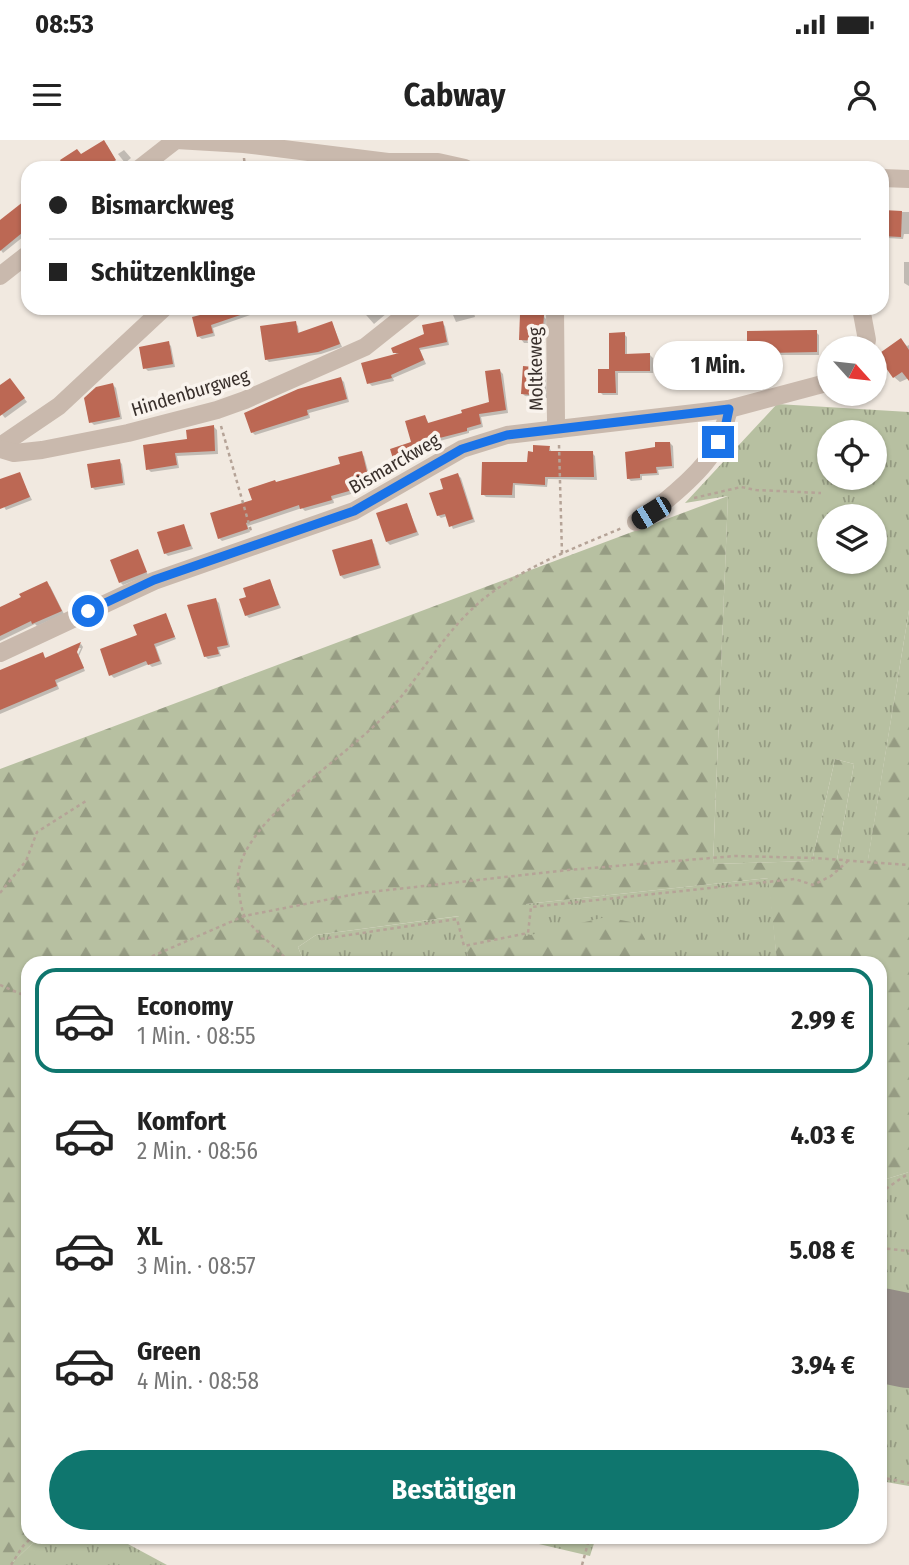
<!DOCTYPE html>
<html lang="de">
<meta charset="utf-8">
<style>
body{margin:0;font-family:"Fira Sans Condensed",sans-serif;background:#f2f2f2;color:#222;height:100vh;display:flex;flex-direction:column;font-size:26px;white-space:nowrap}
*{box-sizing:border-box;margin:0}
p{font-size:23px;color:#767676}
.icon{flex:none;width:38px;height:38px;fill:none;stroke:currentColor;stroke-width:2;stroke-linecap:round;stroke-linejoin:round}
.map{position:relative;flex:1;overflow:hidden}
.panel{position:absolute;left:21px;top:816px;width:866px;height:588px;display:flex;flex-direction:column;background:#fff;border-radius:21px;box-shadow:0 2px 5px #0004}
.panel>*{flex:none}
.guide{position:absolute;left:21px;top:21px;width:868px;height:154px;border-radius:21px;box-shadow:0 2px 5px #0004;display:grid;align-content:center;height:154px;padding:0 28px;background:#fff}
.needle{width:46px;rotate:117deg}
.fabs{position:absolute;left:817px;top:196px;display:grid;gap:14px}
.fabs a{display:grid;place-items:center;width:70px;height:70px;border-radius:50%;background:#fff;box-shadow:0 2px 5px #0004;font-size:35px}
.end{position:absolute;width:32px;height:32px;margin:-16px;border:9px solid #1a73e8;background:#fff;box-shadow:0 0 0 4px #fff}
.from{border-radius:50%}
.bubble{position:absolute;height:49px;border-radius:24px;background:#fff;box-shadow:0 2px 5px #0004;font-size:23px;font-weight:700;line-height:49px;text-align:center}
.car{position:absolute;width:21px;height:42px;margin:-21px -10px;border-radius:9px;box-shadow:0 0 5px 2px #0007;background:linear-gradient(#222 24%,#8ab4d8 0 40%,#222 0 76%,#8ab4d8 0 86%,#222 0)}
.guide b{display:flex;align-items:center;gap:24px;height:66px;font-size:26px}
.guide b+b{border-top:2px solid #e0e0e0}
.guide i{width:18px;height:18px;background:#222}
ul{padding:12px 0 0;list-style:none}
li{display:flex;align-items:center;gap:21px;height:105px;margin:0 14px 10px;padding:0 14px;border:4px solid transparent;border-radius:21px}
li div{flex:1}
li b{display:block;font-size:26px}
li em{font-style:normal;font-weight:700}
li.active{border-color:#0f766e}
li>.icon{width:63px;height:63px;stroke-width:1.5}
.primary-button{display:flex;gap:14px;margin-top:auto;padding:14px 28px}
.primary-button a{flex:1;height:80px;border-radius:42px;background:#0f766e;color:#fff;font-size:28px;font-weight:700;line-height:80px;text-align:center}
.status{display:flex;justify-content:space-between;align-items:center;height:49px;padding:0 35px;background:#fff;direction:ltr}
.status svg{height:19px;fill:currentColor}
header{display:flex;justify-content:space-between;align-items:center;height:91px;padding:0 28px;background:#fff;font-size:32px;font-weight:700}
.map>svg:first-child{display:block}
.grass{fill:url(#grass-tufts);fill-rule:evenodd}
.forest{fill:url(#forest-firs)}
.shadow{fill:#0003;fill-rule:evenodd}
.lines{fill:none;stroke-linecap:round;stroke-linejoin:round}
.runway{stroke:#948c86;stroke-width:94}
.building{fill:#bc6854}
.path{stroke:#b5a397;stroke-width:2.5;stroke-dasharray:3.5 3.5;stroke-linecap:butt}
.minor{stroke:#c9b9ad;stroke-width:18}
.route{stroke:#1a73e8;stroke-width:9}
.labels{text-anchor:middle;stroke-width:7;stroke-linejoin:round;paint-order:stroke}
.street-label{font-size:19px;fill:#382f2b;stroke:#f9f3ed}
</style>
<div class="status"><b>08:53</b><svg viewBox="0 0 49 12"><path d="M0 12V9h3v3zM5 12V6h3v6zM10 12V3h3v9zM15 12V0h3v12zM26 1h20v11H26zM47 4h2v5h-2z"/></svg></div>
<header><svg class="icon" aria-label="menu" viewBox="0 0 24 24"><path d="M4 6h16M4 12h16M4 18h16"/></svg>Cabway<svg class="icon" aria-label="person" viewBox="0 0 24 24"><circle cx="12" cy="8" r="4"/><path d="M4 21q1-7 8-7t8 7"/></svg></header>
<div class="map">
<svg width="909" height="1425" viewBox="0 0 909 1425">
<defs>
<pattern id="grass-tufts" width="24" height="20" patternUnits="userSpaceOnUse" patternTransform="scale(1.75)"><rect width="24" height="20" fill="#b7c0a1"/><path d="M3 7l-1-3M5 7V3M7 7l1-3M15 17l-1-3M17 17v-4M19 17l1-3" fill="none" stroke="#969c83"/></pattern>
<pattern id="forest-firs" width="22" height="20" patternUnits="userSpaceOnUse" patternTransform="scale(1.75)"><rect width="22" height="20" fill="#b7c0a1"/><path d="M5 1l3.5 6h-7zM16 11l3.5 6h-7z" fill="#969c83"/></pattern>
</defs>
<rect width="100%" height="100%" fill="#f1e9e0"/>
<g class="grass">
<path d="M 777,264 L 909,272 L 909,470 L 868,720 L 837,720 L 854,624 L 835,619 L 812,721 L 713,724 L 728,356 L 685,363 ZM 830,292 L 875,292 L 875,338 L 830,338 ZM 830,376 L 875,376 L 875,422 L 830,422 Z"/>
<polygon points="769,738 777,822 645,822 645,799 526,796 526,764"/>
<polygon points="460,776 469,822 304,822 298,807 316,795"/>
<polygon points="909,1032 909,1346 880,1341 880,1041"/>
<polygon points="39,1397 115,1397 167,1425 10,1425"/>
<polygon points="509,1397 595,1396 596,1397 590,1416"/>
</g>
<polygon class="forest" points="728,356 713,724 812,721 835,619 854,624 837,720 868,719 909,470 909,1032 880,1041 880,822 777,822 768,738 526,764 526,796 606,777 636,783 645,799 645,822 469,822 459,776 316,795 298,807 304,822 28,822 28,1396 39,1397 10,1425 0,1425 0,629"/>
<g class="shadow">
<polygon points="107,5 117,23 109,28 67,28"/>
<polygon points="124,10 131,18 125,23 118,14"/>
<polygon points="28,60 28,93 3,113 0,109 0,82"/>
<polygon points="885,72 909,72 909,94 904,94 903,99 887,98 884,95"/>
<polygon points="904,122 909,122 909,146 904,143"/>
<polygon points="221,168 251,168 253,174 213,188 215,196 202,199 198,196 222,172"/>
<polygon points="360,168 393,168 374,184"/>
<polygon points="450,168 473,168 475,177 456,182"/>
<polygon points="543,176 546,179 545,203 524,203 521,199"/>
<polygon points="295,183 298,186 299,194 332,183 342,207 321,214 269,222 266,219"/>
<polygon points="442,183 445,186 449,205 420,210 426,224 393,238 394,241 372,246 369,243 398,215 394,212 426,195"/>
<polygon points="816,192 819,195 819,215 769,215 769,222 749,222 749,230 727,230 727,236 705,237 705,248 686,248 683,245 706,222 749,208"/>
<polygon points="624,194 627,197 627,215 650,215 653,218 653,233 618,233 618,255 603,255 600,252"/>
<polygon points="901,200 907,206 909,205 909,238 900,242 894,237"/>
<polygon points="168,203 171,206 175,227 148,231 145,228"/>
<polygon points="543,229 546,233 547,258 525,256 522,253"/>
<polygon points="500,231 503,234 508,273 481,277 483,287 469,291 469,293 414,308 417,317 398,324 395,321 413,303 425,277 429,284 464,275 491,263"/>
<polygon points="341,239 344,242 349,262 309,273 310,278 255,295 252,292"/>
<polygon points="13,243 27,262 5,278 0,272 0,247"/>
<polygon points="113,245 116,248 122,279 94,285 91,282"/>
<polygon points="214,287 217,290 218,314 177,316 179,328 151,332 148,329 188,300"/>
<polygon points="670,303 673,306 674,328 658,330 659,335 642,336 642,340 631,341 628,338 657,308"/>
<polygon points="549,307 552,313 592,313 595,316 597,340 548,339 547,347 515,345 515,358 486,357 483,354 529,324"/>
<polygon points="361,313 364,316 371,342 360,345 362,351 333,359 334,363 305,371 302,368 248,386 250,392 222,401 219,398 254,361 277,344 342,325"/>
<polygon points="119,321 122,324 125,345 95,350 92,347"/>
<polygon points="19,334 32,360 6,370 0,360 0,341"/>
<polygon points="458,335 461,338 475,382 453,389 447,376 441,378 438,375 445,350"/>
<polygon points="407,365 419,395 390,405 387,402"/>
<polygon points="184,386 193,409 168,416 165,413"/>
<polygon points="371,401 374,404 381,428 344,439 341,436"/>
<polygon points="137,411 148,435 123,445 120,442"/>
<polygon points="270,441 281,468 249,478 246,475"/>
<polygon points="50,446 64,474 37,486 35,484 0,501 0,469"/>
<polygon points="216,460 219,463 230,507 219,510 221,516 208,519 205,516"/>
<polygon points="166,475 176,499 156,507 162,524 152,527 149,524 114,538 111,535 139,496"/>
<path d="M 81,504 L 83,507 L 79,516 L 85,531 L 57,543 L 59,549 L 0,574 L 0,535 L 42,514 L 47,520 ZM 77,508 L 81,508 L 75,521 Z"/>
</g>
<g class="lines">
<polyline class="runway" points="880,1195 909,1201"/>
</g>
<g class="building">
<polygon points="104,0 116,20 102,28 65,28 60,20 77,9 81,14"/>
<polygon points="28,58 28,88 0,111 0,80"/>
<polygon points="883,70 902,71 901,97 882,96"/>
<polygon points="219,168 255,168 255,170 211,185 213,193 197,197 192,177 220,170"/>
<polygon points="520,174 544,175 542,201 519,200"/>
<polygon points="296,181 298,193 332,181 340,204 318,212 265,220 260,186"/>
<polygon points="443,181 447,202 419,208 424,220 391,235 392,238 367,244 361,223 399,213 393,213 391,208 424,194 422,185"/>
<polygon points="817,190 817,212 767,213 766,219 746,220 746,228 724,228 724,234 703,234 703,245 681,246 681,221 704,220 704,207 747,206 747,191"/>
<polygon points="625,192 625,214 650,213 650,231 615,231 616,253 598,253 598,229 609,229 609,193"/>
<polygon points="901,198 909,210 909,241 902,232 893,238 877,215"/>
<polygon points="169,201 173,224 143,229 139,207"/>
<polygon points="523,226 544,228 544,256 521,254"/>
<polygon points="500,229 506,270 479,274 481,284 467,288 467,291 412,305 415,314 394,322 390,309 411,302 405,281 425,275 428,283 462,273 461,270 489,262 485,231"/>
<polygon points="341,237 347,259 307,270 308,275 251,293 244,273 298,249"/>
<polygon points="10,238 25,258 0,276 0,245"/>
<polygon points="113,243 120,277 89,283 84,258 96,247"/>
<polygon points="214,285 215,311 175,313 177,325 146,330 143,305 187,299 186,290"/>
<polygon points="655,302 670,302 672,326 656,327 657,333 640,334 640,338 627,339 625,312 655,307"/>
<polygon points="533,305 550,306 549,311 593,311 594,337 545,337 545,345 513,343 512,355 481,355 482,322 527,322 528,311 533,312"/>
<polygon points="362,311 369,340 358,342 360,348 331,356 332,360 300,369 299,365 246,383 248,389 218,399 210,373 252,360 248,349 275,340 276,342 340,324 338,317"/>
<polygon points="120,319 123,343 91,348 87,324"/>
<polygon points="20,332 30,357 0,369 0,339"/>
<polygon points="458,333 473,379 449,387 445,374 437,376 429,353 443,349 440,339"/>
<polygon points="407,363 417,392 386,402 376,373"/>
<polygon points="184,384 191,406 164,414 157,392"/>
<polygon points="372,399 379,425 340,436 332,410"/>
<polygon points="138,409 147,432 119,443 110,420"/>
<polygon points="270,439 279,465 245,476 239,459 246,457 243,448"/>
<polygon points="47,441 62,471 32,484 31,481 0,496 0,467 21,457 19,454"/>
<polygon points="216,458 228,505 217,507 219,514 204,517 187,465"/>
<polygon points="166,473 175,497 154,504 160,521 148,525 146,521 109,536 100,509 137,495 133,485"/>
<polygon points="81,502 77,512 84,528 55,540 57,546 0,570 0,530 43,512 45,518"/>
</g>
<g class="lines">
<g class="path">
<polyline points="244,18 245,28"/>
<polyline points="221,286 251,391"/>
<polyline points="559,305 562,414"/>
<polyline points="694,358 741,347 756,350 821,353"/>
<polyline points="0,753 26,721 37,692 86,661"/>
<polyline points="321,799 457,779 464,806 528,793 531,767 795,739 813,745 831,736 849,720"/>
<polyline points="139,822 244,776 361,753 568,730 735,716 814,718 909,725"/>
<path d="M 289,822 C 278,809 252,789 245,777 C 241,771 237,742 238,735 C 244,679 348,616 386,574 C 424,534 447,484 494,451 C 532,424 579,406 622,388"/>
<polyline points="0,845 28,857"/>
<polyline points="880,1053 909,1033"/>
<polyline points="880,1108 909,1111"/>
<polyline points="28,1145 28,1149"/>
<polyline points="880,1337 909,1343"/>
<polyline points="11,1425 23,1406 33,1396"/>
<polyline points="582,1425 590,1396"/>
</g>
<g class="minor">
<polyline points="176,0 244,4 388,22 438,22 465,28"/>
<polyline points="140,28 176,0"/>
<polyline points="882,38 909,39"/>
<polyline points="0,136 28,114"/>
<polyline points="555,168 556,282 559,289"/>
<polyline points="861,168 867,200 865,208"/>
<polyline points="0,306 59,266 164,168"/>
<polyline points="0,309 14,313 42,310 128,293 217,270 245,260 365,207 414,168"/>
<path d="M 636,382 C 659,368 696,337 711,315 C 720,301 725,285 729,269"/>
<polyline points="0,513 154,441 354,371 462,309 507,295 729,269 830,242"/>
</g>
</g>
<g class="lines">
<polyline class="route" points="88,471 154,440 354,371 462,309 507,295 729,269 725,288 718,302"/>
</g>
<g class="labels">
<g class="street-label">
<text transform="translate(535 229) rotate(-91)" y="7">Moltkeweg</text>
<text transform="translate(190 252) rotate(-17)" y="7">Hindenburgweg</text>
<text transform="translate(394 323) rotate(-30)" y="7">Bismarckweg</text>
</g>
</g>
</svg>
<div class="fabs">
<a><svg class="needle" viewBox="-14 -14 28 28"><path d="M0-13l5 13h-10z" fill="#e53935"/><path d="M0 13l5-13h-10z" fill="#767676"/></svg></a>
<a><svg class="icon" aria-label="locate" viewBox="0 0 24 24"><circle cx="12" cy="12" r="6"/><path d="M12 2v4M12 18v4M2 12h4M18 12h4"/></svg></a>
<a><svg class="icon" aria-label="layers" viewBox="0 0 24 24"><path d="M12 4l9 5-9 5-9-5zM3 14l9 5 9-5"/></svg></a>
</div>
<i class="end from" style="left:88px;top:471px"></i>
<i class="end" style="left:718px;top:302px"></i>
<div class="bubble" style="left:653px;top:201px;width:130px">1 Min.</div>
<i class="car" style="left:651px;top:373px;rotate:239deg"></i>
<div class="guide">
<b><i class="from"></i>Bismarckweg</b>
<b><i></i>Schützenklinge</b>
</div>
<section class="panel">
<ul>
<li class="active"><svg class="icon" aria-label="car" viewBox="0 0 24 24"><path d="M5 17H2v-5l4-1 3-4h7l3 4 3 1v5h-3M9 17h6M6 11h13"/><circle cx="7" cy="17" r="2"/><circle cx="17" cy="17" r="2"/></svg><div><b>Economy</b><p>1 Min. · 08:55</p></div><em>2.99 €</em></li>
<li><svg class="icon" aria-label="car" viewBox="0 0 24 24"><path d="M5 17H2v-5l4-1 3-4h7l3 4 3 1v5h-3M9 17h6M6 11h13"/><circle cx="7" cy="17" r="2"/><circle cx="17" cy="17" r="2"/></svg><div><b>Komfort</b><p>2 Min. · 08:56</p></div><em>4.03 €</em></li>
<li><svg class="icon" aria-label="car" viewBox="0 0 24 24"><path d="M5 17H2v-5l4-1 3-4h7l3 4 3 1v5h-3M9 17h6M6 11h13"/><circle cx="7" cy="17" r="2"/><circle cx="17" cy="17" r="2"/></svg><div><b>XL</b><p>3 Min. · 08:57</p></div><em>5.08 €</em></li>
<li><svg class="icon" aria-label="car" viewBox="0 0 24 24"><path d="M5 17H2v-5l4-1 3-4h7l3 4 3 1v5h-3M9 17h6M6 11h13"/><circle cx="7" cy="17" r="2"/><circle cx="17" cy="17" r="2"/></svg><div><b>Green</b><p>4 Min. · 08:58</p></div><em>3.94 €</em></li>
</ul>
<div class="primary-button"><a>Bestätigen</a></div>
</section>
</div>
